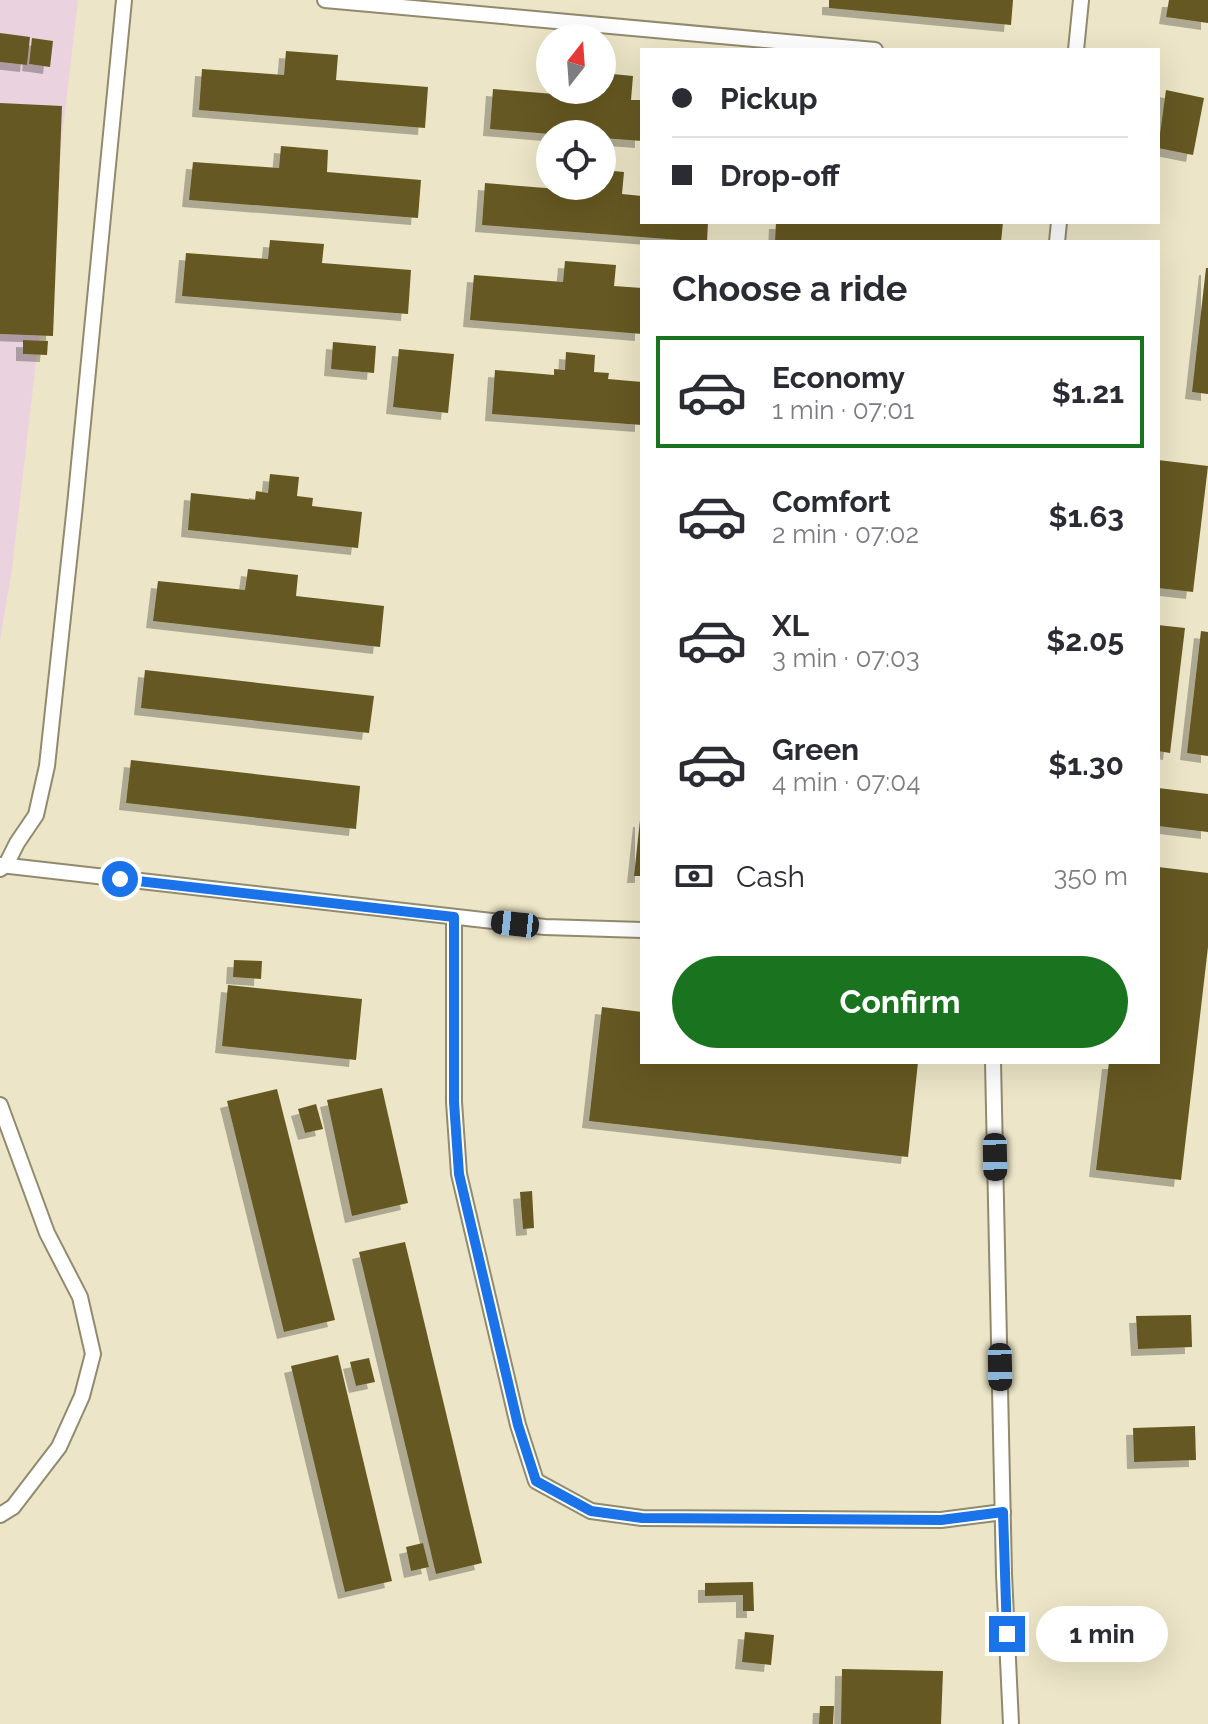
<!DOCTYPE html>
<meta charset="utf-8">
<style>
body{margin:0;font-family:Raleway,sans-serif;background:#f7f7f7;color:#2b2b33;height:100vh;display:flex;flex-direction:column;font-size:30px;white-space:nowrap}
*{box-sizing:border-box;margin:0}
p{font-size:26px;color:#7c7c81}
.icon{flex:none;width:44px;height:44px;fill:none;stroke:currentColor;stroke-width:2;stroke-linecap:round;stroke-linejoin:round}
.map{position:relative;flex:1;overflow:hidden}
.panel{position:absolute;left:640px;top:240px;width:520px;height:824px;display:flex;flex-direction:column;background:#fff;border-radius:0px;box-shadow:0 8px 32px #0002}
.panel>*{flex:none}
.top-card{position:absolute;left:640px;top:48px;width:520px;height:176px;border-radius:0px;box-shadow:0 8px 32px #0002;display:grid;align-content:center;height:176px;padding:0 32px;background:#fff}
.needle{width:52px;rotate:17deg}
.tools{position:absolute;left:536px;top:24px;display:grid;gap:16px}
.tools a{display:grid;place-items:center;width:80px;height:80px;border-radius:50%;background:#fff;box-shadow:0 8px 32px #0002;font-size:40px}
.end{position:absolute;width:36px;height:36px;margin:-18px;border:10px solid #1a73e8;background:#fff;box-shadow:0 0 0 4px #fff}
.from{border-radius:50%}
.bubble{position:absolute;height:56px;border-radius:28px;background:#fff;box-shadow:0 8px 32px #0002;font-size:26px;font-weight:700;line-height:56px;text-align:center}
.car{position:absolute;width:24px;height:48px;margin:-24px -12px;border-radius:10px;box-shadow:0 0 6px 2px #0007;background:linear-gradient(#222 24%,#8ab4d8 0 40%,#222 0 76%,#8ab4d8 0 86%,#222 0)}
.top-card b{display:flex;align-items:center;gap:28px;height:76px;font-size:30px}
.top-card b+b{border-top:2px solid #e1e1e2}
.top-card i{width:20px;height:20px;background:#2b2b33}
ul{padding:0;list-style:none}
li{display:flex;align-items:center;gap:24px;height:112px;margin:0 16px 12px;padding:0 16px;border:4px solid transparent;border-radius:0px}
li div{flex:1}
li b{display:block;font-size:30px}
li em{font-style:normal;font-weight:700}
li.on{border-color:#1a731f}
li>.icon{width:72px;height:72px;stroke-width:1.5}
h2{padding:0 32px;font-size:36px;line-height:96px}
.pay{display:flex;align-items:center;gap:20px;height:88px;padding:0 32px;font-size:30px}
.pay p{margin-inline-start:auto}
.cta{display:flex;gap:16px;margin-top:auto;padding:16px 32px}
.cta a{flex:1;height:92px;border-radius:48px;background:#1a731f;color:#fff;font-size:32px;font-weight:700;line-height:92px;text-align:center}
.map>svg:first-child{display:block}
.industrial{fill:#ead3de}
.building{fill:#655923;filter:url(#shadow)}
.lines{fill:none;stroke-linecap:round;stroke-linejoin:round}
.service-casing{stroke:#908a6e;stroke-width:18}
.service{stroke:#fff;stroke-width:14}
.route{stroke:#1a73e8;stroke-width:10}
</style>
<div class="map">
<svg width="1208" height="1724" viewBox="0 0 1208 1724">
<defs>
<filter id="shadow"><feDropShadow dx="-7" dy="7" stdDeviation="0" flood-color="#0004"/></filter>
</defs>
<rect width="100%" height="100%" fill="#ece5c7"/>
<polygon class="industrial" points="0,0 78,0 12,569 0,640"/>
<g class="building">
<polygon points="829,0 1013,0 1011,25 829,8"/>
<polygon points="1169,0 1208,0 1208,23 1166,17"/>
<polygon points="0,33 30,37 27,65 0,62"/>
<polygon points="32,38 53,41 50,67 29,64"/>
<polygon points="286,51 338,55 336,80 428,87 425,128 199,110 202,69 284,75"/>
<polygon points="602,73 633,76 631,100 642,100 642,141 602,138 602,134 550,134 490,129 493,89 579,96 580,90 602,90"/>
<polygon points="1166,90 1204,98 1193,155 1158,148"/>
<polygon points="0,103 62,106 53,336 0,334"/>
<polygon points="281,146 328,150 327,172 421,180 418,218 189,200 193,162 279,168"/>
<polygon points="602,170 624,172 622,194 642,196 642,222 708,222 707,242 482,225 485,183 570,190 571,186 602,186"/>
<polygon points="776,222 1003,222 1001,242 775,242"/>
<polygon points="270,240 324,244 322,263 411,270 408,314 182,296 186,253 268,259"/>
<polygon points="565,261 616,265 614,286 642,288 642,334 470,320 474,275 563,282"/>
<polygon points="1206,268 1208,268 1208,394 1192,392"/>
<polygon points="23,340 48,341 47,355 23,354"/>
<polygon points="333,342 376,346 374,373 331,369"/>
<polygon points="399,349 454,354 448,413 393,407"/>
<polygon points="566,352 595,355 594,372 609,373 608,379 642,382 642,425 492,414 495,370 554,375 554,369 565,370"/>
<polygon points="1158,460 1208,466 1193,592 1158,588"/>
<polygon points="270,474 299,477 297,496 313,498 312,506 362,512 358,548 188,530 191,493 255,500 256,491 268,493"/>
<polygon points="248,569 298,575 296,596 384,606 380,647 153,621 158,581 245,590"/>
<polygon points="1158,625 1185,628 1170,753 1158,751"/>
<polygon points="1201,631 1208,632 1208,756 1187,753"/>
<polygon points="145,670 374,696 369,733 141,708"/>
<polygon points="131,760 360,786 356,829 126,803"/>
<polygon points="1158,788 1208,794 1208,832 1158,826"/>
<polygon points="640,820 642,820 642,876 634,876"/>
<polygon points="1158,867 1208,873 1208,947 1181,1180 1096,1170 1109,1062 1158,1062"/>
<polygon points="234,960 262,961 261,979 233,977"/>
<polygon points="228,985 362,999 356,1060 222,1046"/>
<polygon points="602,1007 642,1012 642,1062 918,1062 908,1157 589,1121"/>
<polygon points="382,1088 408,1203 352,1216 327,1100"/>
<polygon points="277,1089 335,1320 284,1332 227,1101"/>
<polygon points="316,1104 323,1129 305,1133 298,1109"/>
<polygon points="532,1191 534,1228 523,1229 520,1192"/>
<polygon points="405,1242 482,1563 436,1574 359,1252"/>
<polygon points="1191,1315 1192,1347 1138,1349 1136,1316"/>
<polygon points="338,1355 392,1581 345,1592 291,1366"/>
<polygon points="369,1358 375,1382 356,1386 350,1362"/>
<polygon points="1195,1426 1196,1460 1134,1462 1133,1428"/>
<polygon points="423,1543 429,1567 411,1571 406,1547"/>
<polygon points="753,1582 754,1611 743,1611 743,1595 705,1596 705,1583"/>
<polygon points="745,1632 774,1635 771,1665 742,1662"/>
<polygon points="842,1669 943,1671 941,1724 841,1724"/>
<polygon points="820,1706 834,1706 833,1724 819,1724"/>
</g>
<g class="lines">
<defs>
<g id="service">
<polyline points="325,0 875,50"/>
<polyline points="1076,50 1081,0"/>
<polyline points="1057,242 1059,222"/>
<polyline points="0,865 545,927 642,930"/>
<polyline points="0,869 6,865 17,843 36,815 47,766 75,505 124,0"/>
<polyline points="454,917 454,1102 459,1174 518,1425 536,1481 591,1511 642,1518 941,1520 1003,1512"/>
<polyline points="993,1062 1004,1574 1011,1724"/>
<polyline points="0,1105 47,1233 80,1297 93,1354 82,1396 59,1447 13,1507 0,1515"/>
</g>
</defs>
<use href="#service" class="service-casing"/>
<use href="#service" class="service"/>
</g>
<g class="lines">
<polyline class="route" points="120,879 454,917 454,1102 459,1174 518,1425 536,1481 591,1511 642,1518 941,1520 1003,1512 1007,1634"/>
</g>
</svg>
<div class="tools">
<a><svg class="needle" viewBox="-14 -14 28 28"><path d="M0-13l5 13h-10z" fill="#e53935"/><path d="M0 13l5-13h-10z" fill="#7c7c81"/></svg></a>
<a><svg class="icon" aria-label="locate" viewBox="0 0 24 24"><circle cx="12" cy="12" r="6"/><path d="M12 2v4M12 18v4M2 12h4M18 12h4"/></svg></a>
</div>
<i class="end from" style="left:120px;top:879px"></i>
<i class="end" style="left:1007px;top:1634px"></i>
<div class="bubble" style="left:1036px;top:1606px;width:132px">1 min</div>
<i class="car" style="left:515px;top:924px;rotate:276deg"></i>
<i class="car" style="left:995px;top:1157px;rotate:179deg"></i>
<i class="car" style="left:1000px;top:1367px;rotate:179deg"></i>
<div class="top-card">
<b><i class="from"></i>Pickup</b>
<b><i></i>Drop-off</b>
</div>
<section class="panel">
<h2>Choose a ride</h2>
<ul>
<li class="on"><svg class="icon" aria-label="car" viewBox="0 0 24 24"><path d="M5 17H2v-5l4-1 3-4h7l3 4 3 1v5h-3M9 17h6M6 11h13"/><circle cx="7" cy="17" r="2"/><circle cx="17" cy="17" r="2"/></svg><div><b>Economy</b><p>1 min · 07:01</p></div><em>$1.21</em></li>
<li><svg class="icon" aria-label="car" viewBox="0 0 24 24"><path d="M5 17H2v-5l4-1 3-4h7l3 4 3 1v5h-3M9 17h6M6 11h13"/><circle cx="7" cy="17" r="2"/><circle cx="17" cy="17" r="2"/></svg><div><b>Comfort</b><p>2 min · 07:02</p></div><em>$1.63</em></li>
<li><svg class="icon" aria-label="car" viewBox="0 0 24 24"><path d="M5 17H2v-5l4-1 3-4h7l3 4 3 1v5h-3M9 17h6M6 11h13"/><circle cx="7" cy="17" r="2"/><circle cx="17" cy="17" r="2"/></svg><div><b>XL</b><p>3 min · 07:03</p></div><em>$2.05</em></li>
<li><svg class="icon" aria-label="car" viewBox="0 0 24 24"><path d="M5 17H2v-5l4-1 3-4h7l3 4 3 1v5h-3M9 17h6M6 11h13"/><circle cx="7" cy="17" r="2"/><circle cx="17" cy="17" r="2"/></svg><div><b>Green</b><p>4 min · 07:04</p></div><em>$1.30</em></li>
</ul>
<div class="pay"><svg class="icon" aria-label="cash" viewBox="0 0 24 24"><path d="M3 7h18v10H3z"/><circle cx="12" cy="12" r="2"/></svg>Cash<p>350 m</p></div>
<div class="cta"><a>Confirm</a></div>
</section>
</div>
